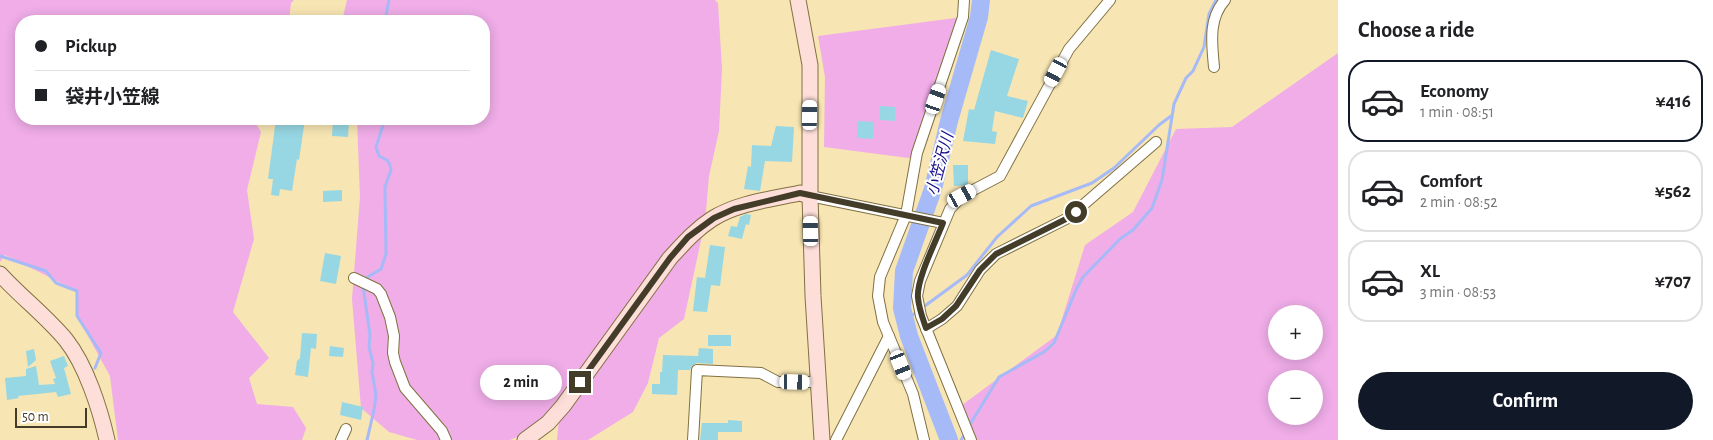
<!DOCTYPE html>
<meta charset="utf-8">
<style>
body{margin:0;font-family:"Alegreya Sans","Noto Sans JP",sans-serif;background:#f2f2f2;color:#202124;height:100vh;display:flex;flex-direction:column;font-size:19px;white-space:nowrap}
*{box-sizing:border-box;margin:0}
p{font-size:16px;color:#757577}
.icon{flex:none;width:28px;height:28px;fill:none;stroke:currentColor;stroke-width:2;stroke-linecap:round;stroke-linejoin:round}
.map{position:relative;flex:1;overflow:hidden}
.drawer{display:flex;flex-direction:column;background:#fff;width:375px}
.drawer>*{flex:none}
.hud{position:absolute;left:15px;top:15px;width:475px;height:110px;border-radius:20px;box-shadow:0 2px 12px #0003;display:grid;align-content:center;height:110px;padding:0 20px;background:#fff}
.fabs{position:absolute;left:1268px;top:305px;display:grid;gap:10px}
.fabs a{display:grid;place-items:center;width:55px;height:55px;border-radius:50%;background:#fff;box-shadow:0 2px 12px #0003;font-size:25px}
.scale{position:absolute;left:15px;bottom:12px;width:72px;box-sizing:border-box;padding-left:5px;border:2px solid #433c28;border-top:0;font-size:14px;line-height:18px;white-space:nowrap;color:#433c28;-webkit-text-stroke:4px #fff;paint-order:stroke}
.end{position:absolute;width:22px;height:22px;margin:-11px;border:6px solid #433c28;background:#fff;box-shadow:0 0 0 2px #fff}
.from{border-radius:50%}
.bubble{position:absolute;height:35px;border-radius:18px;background:#fff;box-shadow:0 2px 12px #0003;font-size:16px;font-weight:600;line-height:35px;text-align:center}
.car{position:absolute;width:15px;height:30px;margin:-15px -8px;border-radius:6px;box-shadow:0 0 4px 1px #0007;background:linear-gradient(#fff 24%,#345 0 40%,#fff 0 76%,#345 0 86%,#fff 0)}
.hud b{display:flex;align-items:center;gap:18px;height:48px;font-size:19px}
.hud b+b{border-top:1px solid #e0e0e0}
.hud i{width:12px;height:12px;background:#202124}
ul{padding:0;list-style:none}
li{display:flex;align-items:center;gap:15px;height:82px;margin:0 10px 8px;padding:0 10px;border:2px solid #e0e0e0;border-radius:20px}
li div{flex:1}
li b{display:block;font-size:19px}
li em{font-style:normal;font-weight:600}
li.selected{border-color:#111827}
li>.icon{width:45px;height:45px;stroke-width:1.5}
h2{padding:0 20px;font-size:22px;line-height:60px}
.primary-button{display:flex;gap:10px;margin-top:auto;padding:10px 20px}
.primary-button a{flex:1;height:58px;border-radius:30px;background:#111827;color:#fff;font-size:20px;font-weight:600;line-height:58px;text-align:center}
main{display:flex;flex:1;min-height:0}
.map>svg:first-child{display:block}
.green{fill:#f0ade8;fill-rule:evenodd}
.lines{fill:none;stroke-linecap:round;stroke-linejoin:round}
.stream{stroke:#a6baf8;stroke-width:3}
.river{stroke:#a6baf8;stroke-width:18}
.building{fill:#97d7e3}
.street-casing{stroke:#817142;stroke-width:12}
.secondary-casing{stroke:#817142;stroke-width:17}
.street{stroke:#fff;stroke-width:10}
.secondary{stroke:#fdded8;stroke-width:15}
.route{stroke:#433c28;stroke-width:6}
.labels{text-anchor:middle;stroke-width:4;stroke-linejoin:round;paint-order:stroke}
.water-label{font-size:16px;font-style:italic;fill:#170f88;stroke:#fff}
</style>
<main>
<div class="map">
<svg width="1338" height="440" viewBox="0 0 1338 440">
<rect width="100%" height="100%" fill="#f7e5b3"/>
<g class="green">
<polygon points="0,0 294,0 291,3 289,21 21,21 21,119 256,119 255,122 261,132 247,190 254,239 233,312 269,358 249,378 257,404 293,407 306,428 302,440 118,440 110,376 77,316 77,291 5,255 0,262"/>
<polygon points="347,0 715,0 718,3 722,69 719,131 709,176 705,222 684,319 659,338 648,383 633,412 588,440 557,440 559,419 510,440 417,440 389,432 361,408 352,299 360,197 357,119 484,119 484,21 342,21"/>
<polygon points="963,17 916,159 824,147 825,77 818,36"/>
<path d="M 1338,53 L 1338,440 L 973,440 L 958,408 L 1057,335 L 1085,245 L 1133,212 L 1176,129 L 1232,127 ZM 1276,314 L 1314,314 L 1314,351 L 1276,351 ZM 1276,379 L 1314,379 L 1314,416 L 1276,416 Z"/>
</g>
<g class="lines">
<g class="stream">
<polyline points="385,21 389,0"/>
<polyline points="0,256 46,271 56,283 77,291 77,316 101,353 95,368"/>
<polyline points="922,308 967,275 997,237 1031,206 1092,183 1114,168 1159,125 1171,116"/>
<polyline points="905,320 917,312"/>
<polyline points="969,426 999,377 1044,352 1054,343 1076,290 1083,277 1120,239 1133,230 1152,208 1162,180 1174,104 1186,78 1193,71 1204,47 1209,14 1216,0"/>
<polyline points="367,440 374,410 376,395 372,372 373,363 369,347 370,335 363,286 366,278 381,269 386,254 385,187 391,170 390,165 387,160 379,156 376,147 385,119"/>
<polyline points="961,440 966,432"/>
</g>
<polyline class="river" points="949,440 909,336 902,308 904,271 933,189 949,121 979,17 981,0"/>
</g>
<g class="building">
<polygon points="991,50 1019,59 1007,96 1028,101 1023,118 995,111 992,131 997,132 995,144 963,141 969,109 974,110"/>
<polygon points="880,106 895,107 895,121 880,120"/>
<polygon points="276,119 305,119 299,160 297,159 292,191 280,189 279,196 271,195 273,179 268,179"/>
<polygon points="333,119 349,119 348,137 332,136"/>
<polygon points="858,121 874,122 873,139 857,138"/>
<polygon points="776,126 794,127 792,162 765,161 760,191 744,189 748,166 751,167 752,145 771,146"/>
<polygon points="953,165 968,165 968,185 954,186"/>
<polygon points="342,190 342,201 323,202 323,191"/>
<polygon points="746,214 751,215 749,225 746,224 742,239 728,236 731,226 737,227 740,217"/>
<polygon points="710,245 725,247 720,286 711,285 707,312 693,311 697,277 705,278"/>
<polygon points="325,253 341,256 336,284 320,281"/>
<polygon points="302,333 317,334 316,349 311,348 308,377 295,375 297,361 300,358"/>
<rect x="708" y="335" width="23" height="11"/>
<polygon points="330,346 344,348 343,357 329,356"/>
<polygon points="699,348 713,349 713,364 697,363 692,366 690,370 678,370 677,395 652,394 652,384 660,384 660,372 662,372 663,355 698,356"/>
<polygon points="34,349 36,360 28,367 26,351"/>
<polygon points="64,356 68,366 64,368 71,394 58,397 56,392 18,396 19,398 7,400 5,378 26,376 26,369 36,366 39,385 55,384 53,379 56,378 50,361"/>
<polygon points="342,402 363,407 361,420 340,415"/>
<polygon points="728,420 742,421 742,432 718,432 718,440 700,440 702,423 728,423"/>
</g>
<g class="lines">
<defs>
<g id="street">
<path d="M 1214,67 C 1212,44 1208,19 1225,0"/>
<polyline points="810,196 943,223"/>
<polyline points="354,278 377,289 381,294 390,317 394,336 393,353 395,362 405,388 442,431 446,440"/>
<polyline points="926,329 942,319 957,306 980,270 996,254 1068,218 1156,142"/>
<polyline points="341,440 346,429"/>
<polyline points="693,440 697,370 761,373 778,382 818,382"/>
<polyline points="836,440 889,336"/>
<polyline points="924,440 913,394 883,322 878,296 880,277 906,215 917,153 963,17 964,0"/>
<polyline points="971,440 921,316 917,296 920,281 950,209 962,196 1000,176 1069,49 1110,0"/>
</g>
<g id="secondary">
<polyline points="810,196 813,296 822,440"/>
<path d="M 0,274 C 21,297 46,316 66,340 C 86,365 100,409 107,440"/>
<path d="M 525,440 L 548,423 L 563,406 L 670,258 C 683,244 695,230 712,219 C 737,203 772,199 800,193 L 810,196 L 810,65 L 798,0"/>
</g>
</defs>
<use href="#street" class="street-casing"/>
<use href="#secondary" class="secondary-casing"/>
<use href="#street" class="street"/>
<use href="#secondary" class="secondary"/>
</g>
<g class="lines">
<path class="route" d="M 580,382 L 670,258 L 688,237 L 714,218 L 734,209 L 800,193 L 943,223 C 936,241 916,280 918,298 C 919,309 923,319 926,328 L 942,319 L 956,306 L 980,270 L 996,254 L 1068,218 L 1076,212"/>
</g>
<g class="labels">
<g class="water-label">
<text transform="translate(939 164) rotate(-75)" y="6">小笠沢川</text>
</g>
</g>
</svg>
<div class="fabs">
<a>+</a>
<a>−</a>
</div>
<div class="scale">50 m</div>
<i class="end from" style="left:1076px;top:212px"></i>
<i class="end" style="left:580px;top:382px"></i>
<div class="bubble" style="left:480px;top:365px;width:82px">2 min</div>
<i class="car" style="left:1056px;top:72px;rotate:208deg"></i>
<i class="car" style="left:936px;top:99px;rotate:19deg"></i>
<i class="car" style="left:810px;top:115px;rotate:1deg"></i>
<i class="car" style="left:962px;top:196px;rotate:61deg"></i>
<i class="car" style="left:811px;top:231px;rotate:359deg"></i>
<i class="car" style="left:901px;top:365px;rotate:158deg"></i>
<i class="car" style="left:795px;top:382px;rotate:91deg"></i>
<div class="hud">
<b><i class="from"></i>Pickup</b>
<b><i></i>袋井小笠線</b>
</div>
</div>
<section class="drawer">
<h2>Choose a ride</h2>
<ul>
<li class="selected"><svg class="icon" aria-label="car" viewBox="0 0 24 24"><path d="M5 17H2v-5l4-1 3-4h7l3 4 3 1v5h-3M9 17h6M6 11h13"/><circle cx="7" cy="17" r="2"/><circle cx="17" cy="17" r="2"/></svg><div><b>Economy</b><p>1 min · 08:51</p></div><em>¥416</em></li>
<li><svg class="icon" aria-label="car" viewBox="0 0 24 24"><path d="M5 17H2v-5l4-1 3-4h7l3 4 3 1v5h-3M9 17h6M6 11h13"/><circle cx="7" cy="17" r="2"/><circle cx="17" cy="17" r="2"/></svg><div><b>Comfort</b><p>2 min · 08:52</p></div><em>¥562</em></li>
<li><svg class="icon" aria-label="car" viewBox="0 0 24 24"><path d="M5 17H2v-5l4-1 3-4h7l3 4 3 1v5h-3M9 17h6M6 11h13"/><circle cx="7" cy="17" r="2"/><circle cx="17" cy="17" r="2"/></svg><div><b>XL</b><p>3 min · 08:53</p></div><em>¥707</em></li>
</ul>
<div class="primary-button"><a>Confirm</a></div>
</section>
</main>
